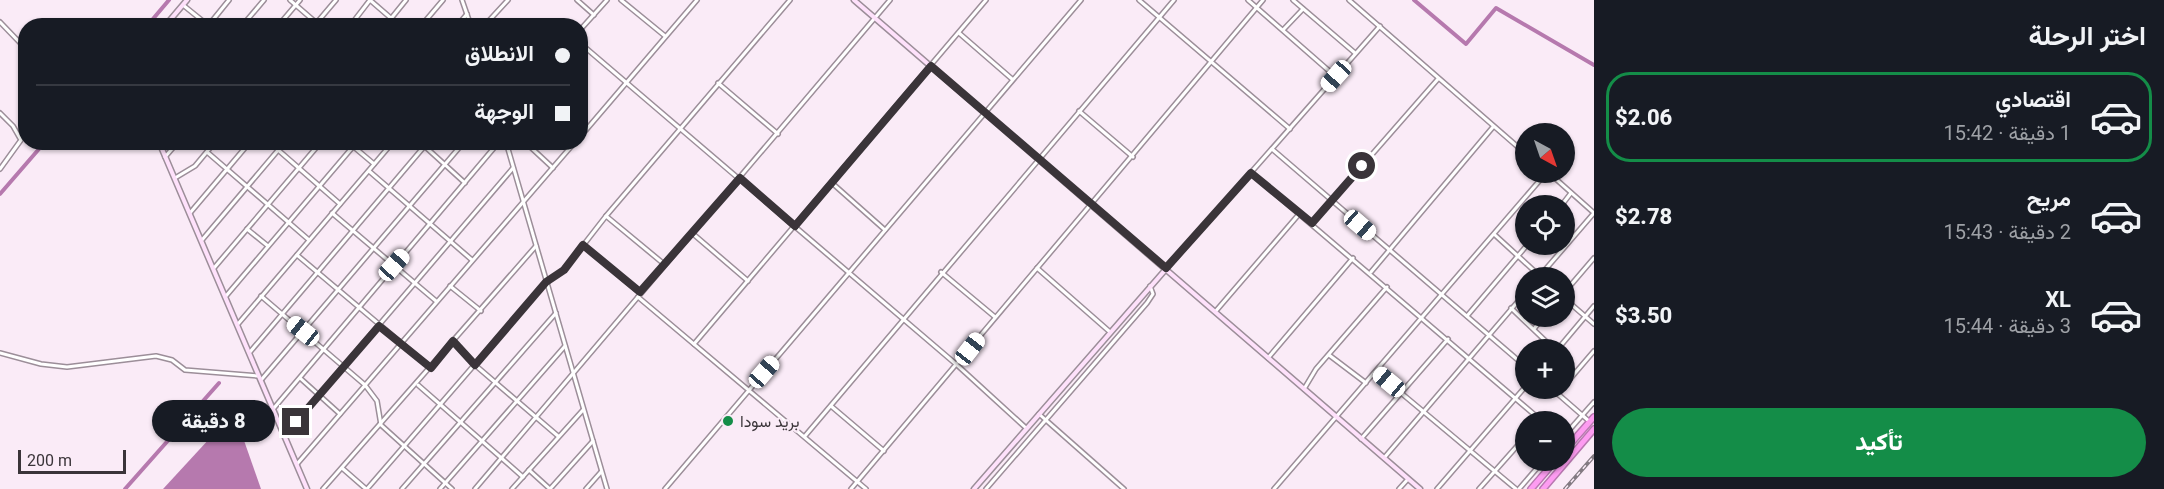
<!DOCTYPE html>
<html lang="ar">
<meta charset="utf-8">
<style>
body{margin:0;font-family:Roboto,Vazirmatn,sans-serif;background:#20242c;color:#f1f3f6;direction:rtl;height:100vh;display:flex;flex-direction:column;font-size:22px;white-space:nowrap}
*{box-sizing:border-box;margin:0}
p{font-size:20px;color:#9ea1a6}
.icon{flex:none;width:33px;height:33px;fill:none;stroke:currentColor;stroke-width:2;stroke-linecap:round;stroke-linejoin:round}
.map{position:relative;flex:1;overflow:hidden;direction:ltr}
.panel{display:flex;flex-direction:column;background:#171b24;width:570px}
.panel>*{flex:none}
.hud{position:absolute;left:18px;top:18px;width:570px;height:132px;border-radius:24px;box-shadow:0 2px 4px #0004;direction:rtl;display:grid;align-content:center;height:132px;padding:0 18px;background:#171b24}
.needle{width:39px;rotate:140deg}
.tools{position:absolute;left:1515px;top:123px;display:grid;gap:12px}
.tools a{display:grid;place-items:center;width:60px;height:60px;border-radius:50%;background:#171b24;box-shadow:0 2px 4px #0004;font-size:30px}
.scale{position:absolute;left:18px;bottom:15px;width:108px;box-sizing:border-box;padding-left:6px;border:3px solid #3a3439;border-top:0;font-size:16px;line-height:21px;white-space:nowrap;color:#3a3439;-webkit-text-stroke:4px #faebf7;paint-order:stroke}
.end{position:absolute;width:27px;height:27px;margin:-14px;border:8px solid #3a3439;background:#fff;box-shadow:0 0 0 3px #fff}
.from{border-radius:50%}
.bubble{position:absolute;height:42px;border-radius:21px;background:#171b24;box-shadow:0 2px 4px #0004;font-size:20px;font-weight:800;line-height:42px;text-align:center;direction:rtl}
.car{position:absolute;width:18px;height:36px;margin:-18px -9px;border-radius:8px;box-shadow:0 0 4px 2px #0007;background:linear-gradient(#fff 24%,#345 0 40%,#fff 0 76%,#345 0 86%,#fff 0)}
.hud b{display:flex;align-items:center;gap:21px;height:57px;font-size:22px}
.hud b+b{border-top:2px solid #363941}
.hud i{width:15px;height:15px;background:#f1f3f6}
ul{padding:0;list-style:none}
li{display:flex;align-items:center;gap:18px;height:90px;margin:0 12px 9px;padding:0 6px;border:3px solid transparent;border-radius:24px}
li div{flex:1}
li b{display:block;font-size:22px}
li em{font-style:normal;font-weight:800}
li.on{border-color:#148d48}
li>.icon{width:54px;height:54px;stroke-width:1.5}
h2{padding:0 18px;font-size:27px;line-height:72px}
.primary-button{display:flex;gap:12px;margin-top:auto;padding:12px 18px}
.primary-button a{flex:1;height:69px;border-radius:36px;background:#148d48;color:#fff;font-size:24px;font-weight:800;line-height:69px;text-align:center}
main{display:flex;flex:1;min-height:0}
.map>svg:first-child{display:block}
.water{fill:#b679ae}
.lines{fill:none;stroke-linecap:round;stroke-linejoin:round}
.canal{stroke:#b679ae;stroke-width:4}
.street-casing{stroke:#9c8e99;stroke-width:6}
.secondary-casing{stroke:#9c8e99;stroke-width:7}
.highway-casing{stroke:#b978b1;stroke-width:8}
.street{stroke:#fff;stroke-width:3}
.secondary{stroke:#fee1fb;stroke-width:4}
.highway{stroke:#fd9cf1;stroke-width:5}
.rail-casing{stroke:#837a82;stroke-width:4}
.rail{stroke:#faebf7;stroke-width:1.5;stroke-dasharray:4.5;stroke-linecap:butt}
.route{stroke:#3a3439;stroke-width:8}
.poi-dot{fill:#148d48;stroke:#faebf7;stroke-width:2}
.labels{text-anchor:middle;stroke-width:4.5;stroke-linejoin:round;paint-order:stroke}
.poi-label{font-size:16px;fill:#3a3439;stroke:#faebf7;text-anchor:start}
</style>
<main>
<section class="panel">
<h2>اختر الرحلة</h2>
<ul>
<li class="on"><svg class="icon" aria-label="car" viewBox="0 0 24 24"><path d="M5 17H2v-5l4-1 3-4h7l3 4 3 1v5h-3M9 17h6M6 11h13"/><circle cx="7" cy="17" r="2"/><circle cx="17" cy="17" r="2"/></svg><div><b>اقتصادي</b><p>1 دقيقة · 15:42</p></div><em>$2.06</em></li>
<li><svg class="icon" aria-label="car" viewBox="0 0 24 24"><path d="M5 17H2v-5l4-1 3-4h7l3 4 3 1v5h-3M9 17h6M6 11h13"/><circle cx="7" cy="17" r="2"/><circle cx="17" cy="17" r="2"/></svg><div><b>مريح</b><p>2 دقيقة · 15:43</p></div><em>$2.78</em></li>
<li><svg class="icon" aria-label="car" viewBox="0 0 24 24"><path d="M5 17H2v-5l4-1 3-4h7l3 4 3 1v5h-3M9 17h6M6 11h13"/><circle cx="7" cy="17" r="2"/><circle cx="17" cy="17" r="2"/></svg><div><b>XL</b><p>3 دقيقة · 15:44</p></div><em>$3.50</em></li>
</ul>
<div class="primary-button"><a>تأكيد</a></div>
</section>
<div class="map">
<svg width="1594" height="489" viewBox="0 0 1594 489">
<rect width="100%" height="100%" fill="#faebf7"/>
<polygon class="water" points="234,412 261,489 163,489"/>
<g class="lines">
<g class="canal">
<polyline points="1414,0 1466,44 1496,8 1594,65"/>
<polyline points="147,26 169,0"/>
<polyline points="0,194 45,142"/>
<polyline points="125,489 219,383"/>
</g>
<defs>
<g id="street">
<polyline points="290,0 320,26"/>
<polyline points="370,0 400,26"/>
<polyline points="462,0 471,26"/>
<polyline points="577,0 594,15"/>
<polyline points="621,0 665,36"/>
<polyline points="1139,0 1290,129"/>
<polyline points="1248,0 1336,77"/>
<polyline points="1293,0 1355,53"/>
<polyline points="1349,0 1526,154"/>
<polyline points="183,5 209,26"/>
<polyline points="0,22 26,49"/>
<polyline points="208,26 229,0"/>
<polyline points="242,26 264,0"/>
<polyline points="278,26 300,0"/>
<polyline points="314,26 336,0"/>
<polyline points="350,26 370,0"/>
<polyline points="385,26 406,0"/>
<polyline points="421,26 443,0"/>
<polyline points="457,26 467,14"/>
<polyline points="484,26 508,0"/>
<polyline points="580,30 607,0"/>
<polyline points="1283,30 1303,9"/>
<polyline points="959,33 1012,79"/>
<polyline points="580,43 957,365 1026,428"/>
<polyline points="718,83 778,134"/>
<polyline points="1079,111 1133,157"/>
<polyline points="0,113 13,126 21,140 0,169"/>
<polyline points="580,137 697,0"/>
<polyline points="269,142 340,204"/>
<polyline points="348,142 374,164"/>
<polyline points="420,142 465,183"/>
<polyline points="506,142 607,489"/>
<polyline points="525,142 553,168"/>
<polyline points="1272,149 1526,367"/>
<polyline points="207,152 309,240"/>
<polyline points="165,157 178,142"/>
<polyline points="369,171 472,260"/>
<polyline points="1548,172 1594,213"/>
<polyline points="1251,173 1543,422"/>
<polyline points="175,178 195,166 215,142"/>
<polyline points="832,183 885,230"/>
<polyline points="1561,206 1571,193"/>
<polyline points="190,213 250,142"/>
<polyline points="332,213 436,301"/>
<polyline points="606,216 664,264"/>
<polyline points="1312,223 1438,79"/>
<polyline points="247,229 268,246"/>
<polyline points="692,233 748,281"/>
<polyline points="1495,235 1542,278"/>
<polyline points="202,240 285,142"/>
<polyline points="583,245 640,293"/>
<polyline points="297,255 431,368"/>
<polyline points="214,268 321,142"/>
<polyline points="1037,268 1110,332"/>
<polyline points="1166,269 1380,26"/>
<polyline points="941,272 995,317"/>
<polyline points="1371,272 1493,127"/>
<polyline points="1538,278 1594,213"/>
<polyline points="450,286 481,311"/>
<polyline points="1564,293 1594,258"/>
<polyline points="226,296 357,142"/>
<polyline points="261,296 365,385 377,401 381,425 452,489"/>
<polyline points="638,297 866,489"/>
<polyline points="1564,298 1594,324"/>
<polyline points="1511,308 1555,350"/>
<polyline points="1215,312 1300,213"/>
<polyline points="1467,316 1528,244"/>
<polyline points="238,324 393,142"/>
<polyline points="1534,329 1544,316"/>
<polyline points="453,341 475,365 558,436"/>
<polyline points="694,344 986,0"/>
<polyline points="1557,350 1594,306"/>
<polyline points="250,352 428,142"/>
<polyline points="0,353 41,364 67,367 156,356 172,360 185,370 258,376"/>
<polyline points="1329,355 1366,383"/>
<polyline points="1268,358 1353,258"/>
<polyline points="1376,372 1516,489"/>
<polyline points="300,378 340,414"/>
<polyline points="262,379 464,142"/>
<polyline points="418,385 523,477"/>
<polyline points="1564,386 1594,351"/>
<polyline points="1551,388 1590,422"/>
<polyline points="1304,389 1316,369 1387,287"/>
<polyline points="1558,394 1563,388"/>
<polyline points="831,406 884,451"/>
<polyline points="274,408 499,142"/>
<polyline points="1039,414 1124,489"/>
<polyline points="285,435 513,168"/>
<polyline points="805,436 1174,0"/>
<polyline points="1564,436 1594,402"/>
<polyline points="1361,439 1448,339"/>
<polyline points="1384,458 1526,292"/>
<polyline points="297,464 575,142"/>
<polyline points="342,468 366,489"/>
<polyline points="529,470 550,489"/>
<polyline points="323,489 536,246"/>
<polyline points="367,489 546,282 564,270 606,216 790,0"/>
<polyline points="402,489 556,313"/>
<polyline points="440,489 565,346"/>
<polyline points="475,489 890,0"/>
<polyline points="512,489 583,410"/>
<polyline points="550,489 593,441"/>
<polyline points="586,489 601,472"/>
<polyline points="665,489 1081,0"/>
<polyline points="851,489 1263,0"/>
<polyline points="986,489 1147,303 1153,294 1150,286"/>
<polyline points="1274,489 1547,172"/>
<polyline points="1399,489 1408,479"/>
<polyline points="1437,489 1526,386"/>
<polyline points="1479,489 1526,436"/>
<polyline points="1519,489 1544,460"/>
</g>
<g id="secondary">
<polyline points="854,0 1420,489"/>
<polyline points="165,26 187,0"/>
<polyline points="159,142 307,489"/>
<polyline points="974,489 1166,269"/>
</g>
<g id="highway">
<polyline points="1564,451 1594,417"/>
<polyline points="1531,489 1556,460"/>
<polyline points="1543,489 1594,429"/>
</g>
</defs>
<use href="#street" class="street-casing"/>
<use href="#secondary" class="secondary-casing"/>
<use href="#highway" class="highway-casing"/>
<use href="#street" class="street"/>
<use href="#secondary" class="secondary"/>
<use href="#highway" class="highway"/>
<defs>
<polyline id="rail" points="1565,489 1594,456"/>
</defs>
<use href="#rail" class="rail-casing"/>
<use href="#rail" class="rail"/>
</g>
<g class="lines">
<polyline class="route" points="296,422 379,326 431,368 453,341 475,365 546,282 564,270 583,245 640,292 740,178 795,226 931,66 1166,268 1251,173 1312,223 1362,166"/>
</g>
<circle class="poi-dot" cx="728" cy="421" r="6"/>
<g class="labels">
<g class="poi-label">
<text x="740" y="427">بريد سودا</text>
</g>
</g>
</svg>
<div class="tools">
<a><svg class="needle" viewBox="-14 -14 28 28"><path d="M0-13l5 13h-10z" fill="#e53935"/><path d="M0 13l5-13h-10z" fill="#9ea1a6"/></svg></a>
<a><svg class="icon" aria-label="locate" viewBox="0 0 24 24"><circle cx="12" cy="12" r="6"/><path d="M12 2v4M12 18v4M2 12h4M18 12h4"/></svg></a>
<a><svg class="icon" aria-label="layers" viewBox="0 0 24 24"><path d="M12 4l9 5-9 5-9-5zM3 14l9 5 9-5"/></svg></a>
<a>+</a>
<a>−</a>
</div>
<div class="scale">200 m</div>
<i class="end from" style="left:1362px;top:166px"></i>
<i class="end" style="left:296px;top:422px"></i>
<div class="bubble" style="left:152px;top:400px;width:123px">8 دقيقة</div>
<i class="car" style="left:1336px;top:76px;rotate:222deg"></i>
<i class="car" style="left:1360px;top:225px;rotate:131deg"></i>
<i class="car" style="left:394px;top:265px;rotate:42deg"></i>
<i class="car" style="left:303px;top:331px;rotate:309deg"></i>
<i class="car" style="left:970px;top:349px;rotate:38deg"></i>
<i class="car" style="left:764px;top:372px;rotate:41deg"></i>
<i class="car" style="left:1389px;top:382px;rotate:310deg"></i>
<div class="hud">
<b><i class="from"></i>الانطلاق</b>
<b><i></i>الوجهة</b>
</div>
</div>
</main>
